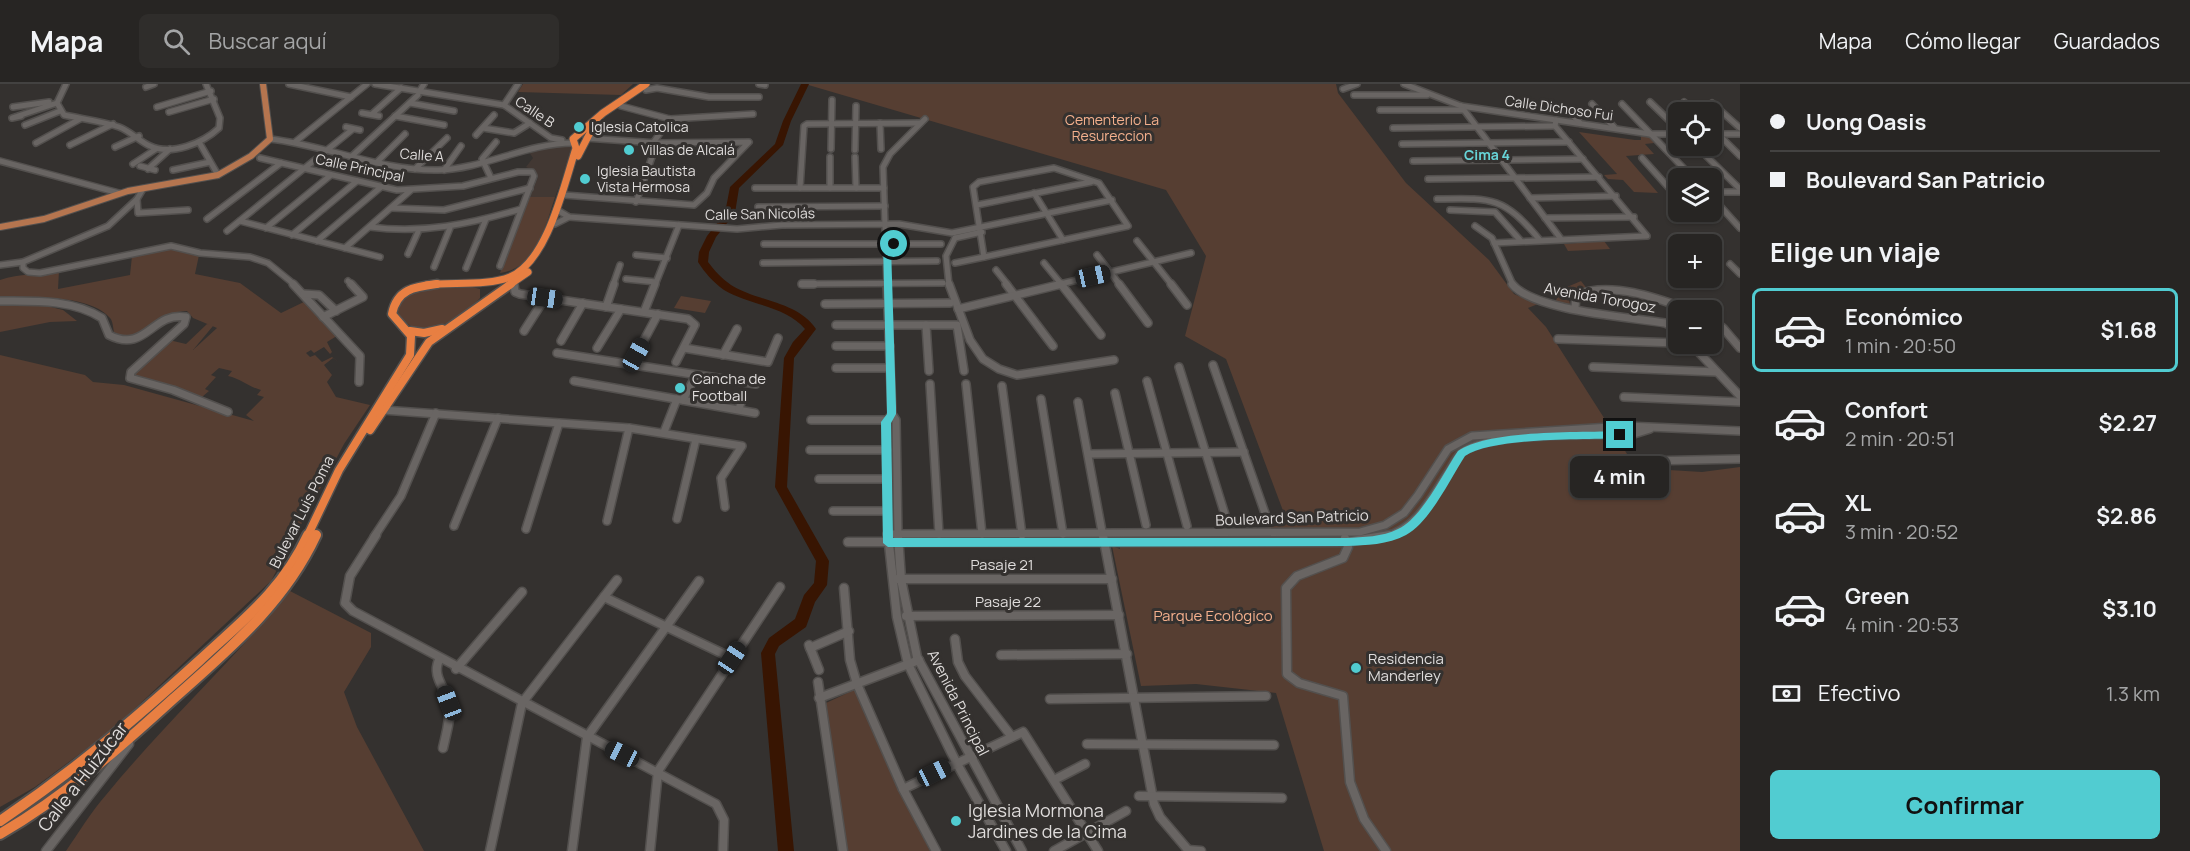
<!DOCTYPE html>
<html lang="es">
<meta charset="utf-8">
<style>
body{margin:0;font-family:Manrope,sans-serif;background:#2f2d2b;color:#f1f3f6;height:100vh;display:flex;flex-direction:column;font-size:22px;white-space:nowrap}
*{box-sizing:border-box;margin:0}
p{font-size:20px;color:#a4a5a6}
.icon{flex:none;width:33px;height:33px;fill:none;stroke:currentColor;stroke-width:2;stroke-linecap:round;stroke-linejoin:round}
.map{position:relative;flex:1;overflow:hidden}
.drawer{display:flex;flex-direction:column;background:#272523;width:450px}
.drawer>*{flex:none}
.top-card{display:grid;align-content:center;height:132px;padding:0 30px;background:#272523}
.tools{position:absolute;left:1668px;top:18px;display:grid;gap:12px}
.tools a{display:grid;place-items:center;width:54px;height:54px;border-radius:9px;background:#272523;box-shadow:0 2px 4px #0004,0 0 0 2px #434241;font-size:30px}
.end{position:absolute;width:27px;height:27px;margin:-14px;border:8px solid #51ccd1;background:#111;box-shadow:0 0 0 3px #111}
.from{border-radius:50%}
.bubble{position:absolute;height:42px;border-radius:9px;background:#272523;box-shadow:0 2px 4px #0004,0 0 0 2px #434241;font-size:20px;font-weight:700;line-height:42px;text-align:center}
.car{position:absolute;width:18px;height:36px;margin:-18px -9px;border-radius:8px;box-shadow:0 0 4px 2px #0007;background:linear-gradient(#222 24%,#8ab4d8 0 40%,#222 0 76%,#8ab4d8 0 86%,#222 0)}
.top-card b{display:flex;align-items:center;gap:21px;height:57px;font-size:22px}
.top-card b+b{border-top:2px solid #434241}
.top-card i{width:15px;height:15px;background:#f1f3f6}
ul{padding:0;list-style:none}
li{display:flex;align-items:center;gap:18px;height:84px;margin:0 12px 9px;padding:0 18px;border:3px solid transparent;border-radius:9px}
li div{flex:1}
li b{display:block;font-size:22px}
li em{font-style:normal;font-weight:700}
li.active{border-color:#51ccd1}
li>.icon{width:54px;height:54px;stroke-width:1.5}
h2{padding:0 30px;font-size:27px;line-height:72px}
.pay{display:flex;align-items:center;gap:15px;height:66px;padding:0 30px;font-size:22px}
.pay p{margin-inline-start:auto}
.primary-button{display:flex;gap:12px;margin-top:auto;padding:12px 30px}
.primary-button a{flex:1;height:69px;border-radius:9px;background:#51ccd1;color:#111;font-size:24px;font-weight:700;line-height:69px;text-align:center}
header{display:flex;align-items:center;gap:36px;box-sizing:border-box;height:84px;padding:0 30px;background:#272523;border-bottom:2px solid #434241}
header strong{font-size:28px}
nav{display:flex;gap:33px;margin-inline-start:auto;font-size:21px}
.search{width:420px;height:54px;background:#2f2d2b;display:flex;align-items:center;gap:15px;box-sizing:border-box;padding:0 21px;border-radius:9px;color:#a4a5a6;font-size:22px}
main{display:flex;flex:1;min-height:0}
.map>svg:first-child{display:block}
.built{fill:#423833}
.green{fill:#563e32}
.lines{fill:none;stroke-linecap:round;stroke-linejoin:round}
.river{fill:#381502;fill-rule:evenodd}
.minor-far2-casing{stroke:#53504e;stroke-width:8}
.minor-far1-casing{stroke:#53504e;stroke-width:10}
.minor-casing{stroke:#53504e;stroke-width:11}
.major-casing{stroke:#53504e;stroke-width:8}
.highway-far2-casing{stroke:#53504e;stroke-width:9}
.highway-far1-casing{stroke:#53504e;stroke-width:11}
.highway-casing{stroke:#53504e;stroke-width:14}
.minor-far2{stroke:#696563;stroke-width:5}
.minor-far1{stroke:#696563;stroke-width:7}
.minor{stroke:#696563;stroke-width:8}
.major{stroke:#b5754f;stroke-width:6}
.highway-far2{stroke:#e87f42;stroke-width:7}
.highway-far1{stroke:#e87f42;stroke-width:8}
.highway{stroke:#e87f42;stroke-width:10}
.route{fill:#51ccd1}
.poi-dot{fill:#51ccd1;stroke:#34312f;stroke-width:2}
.labels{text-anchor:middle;stroke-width:6;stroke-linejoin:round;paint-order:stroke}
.far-street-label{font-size:14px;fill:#dfdcdb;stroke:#34312f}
.far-park-label{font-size:14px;fill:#f4b08d;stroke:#34312f}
.far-poi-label{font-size:14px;fill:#dfdcdb;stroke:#34312f;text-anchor:start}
.far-neighbourhood-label{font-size:14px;font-weight:bold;fill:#67d4d8;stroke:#34312f}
.street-label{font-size:15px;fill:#dfdcdb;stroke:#34312f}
.poi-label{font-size:15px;fill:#dfdcdb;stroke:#34312f;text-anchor:start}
.park-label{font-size:15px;fill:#f4b08d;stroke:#34312f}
.near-street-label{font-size:18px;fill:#dfdcdb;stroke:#34312f}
.near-poi-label{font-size:18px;fill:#dfdcdb;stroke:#34312f;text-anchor:start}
</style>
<header>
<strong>Mapa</strong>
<div class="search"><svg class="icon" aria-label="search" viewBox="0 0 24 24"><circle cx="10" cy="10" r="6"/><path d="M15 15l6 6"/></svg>Buscar aquí</div>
<nav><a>Mapa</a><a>Cómo llegar</a><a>Guardados</a></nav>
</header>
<main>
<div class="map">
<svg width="1740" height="767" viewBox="0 0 1740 767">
<rect width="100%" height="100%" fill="#34312f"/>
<polygon class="built" points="571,59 574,63 555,113 530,113 538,93 535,87 526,83 533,74 529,68"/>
<g class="green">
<polygon points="523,0 633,0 621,11 518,8"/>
<polygon points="805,0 1336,0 1338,9 1406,99 1489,176 1514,210 1538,220 1528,224 1546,243 1636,384 1702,388 1740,383 1740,767 1324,767 1276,609 1196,600 1141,602 1112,462 1120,465 1120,462 1156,462 1288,440 1226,275 1185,252 1206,172 1166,106"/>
<polygon points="1579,48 1635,56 1641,56 1641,52 1649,52 1654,59 1645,60 1654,70 1626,72 1658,109 1634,108 1623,96 1608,95 1604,91 1617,90"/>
<path d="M 530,113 L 555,113 C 545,143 537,184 500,189 Z"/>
<polygon points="1604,157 1610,165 1568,167 1564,160"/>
<path d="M 169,163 L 199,171 L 195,190 L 240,199 L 281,229 L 308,216 L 340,250 L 327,258 L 332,268 L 330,270 L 324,263 L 314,269 L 311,266 L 306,269 L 310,273 L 315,271 L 322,278 L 332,273 L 340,279 L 333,274 L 324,281 L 332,291 L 327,298 L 336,313 L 370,321 L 344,360 L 271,497 L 112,646 L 35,703 L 0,723 L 0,271 L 85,291 L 93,298 L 124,301 L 254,337 L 246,331 L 264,313 L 257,311 L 261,306 C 249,303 241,295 228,292 L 232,287 L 219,284 L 211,291 L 216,293 L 205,305 L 209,307 L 202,313 L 133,294 L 133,288 L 169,256 L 186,260 L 207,240 L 213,242 L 193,266 L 217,244 L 193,234 L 187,227 C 160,227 143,255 124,253 L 114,248 C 113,244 113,237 110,234 C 91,210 28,213 0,213 L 0,196 C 20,189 38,191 59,187 L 58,205 L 130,191 L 132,172 Z"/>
<polygon points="1581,197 1588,206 1572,208 1568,212 1570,220 1555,219 1560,206"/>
<path d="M 464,201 L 480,205 L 480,214 C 461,237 413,264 396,225 L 399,215 L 418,205 Z"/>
<polygon points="681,212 711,217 705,229 674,224"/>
<polygon points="43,221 63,226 77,237 50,238 0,248 0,222"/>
<path d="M 290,507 L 371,549 L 371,563 L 344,608 L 357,643 L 424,767 L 66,767 C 79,748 91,728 106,711 C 164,640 232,578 290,507 Z"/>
<polygon points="856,605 897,701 930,767 848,767 840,738 826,619"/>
</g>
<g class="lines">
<path class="river" d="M 801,0 L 809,0 L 791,37 L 783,61 L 739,104 L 735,129 L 716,153 L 709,168 L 708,178 C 715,187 721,194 731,201 C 758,218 797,217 816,245 L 794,274 L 787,403 L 829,477 L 827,501 L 815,518 L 806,543 L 779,562 L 775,570 L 794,767 L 778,767 L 761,569 L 769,554 L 795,535 L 804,511 L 814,499 L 816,477 L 775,403 L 784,274 L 793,258 L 805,245 C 786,222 749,221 724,206 C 713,198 705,189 698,178 L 699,168 L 707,152 L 725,129 L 730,103 L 775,60 L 783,37 Z"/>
<defs>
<g id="minor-far2">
<path d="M 66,0 L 57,19 L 64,31 C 82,35 101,37 119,43 C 130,47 139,57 150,62 C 172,72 203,59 219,44 L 220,34 L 206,0"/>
<polyline points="289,0 351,13"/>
<polyline points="375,0 504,21 551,54 562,56"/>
<polyline points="759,0 765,1"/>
<polyline points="1404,0 1461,22 1650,50 1678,50"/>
<polyline points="146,3 154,0"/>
<polyline points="1343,5 1357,0"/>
<polyline points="646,6 657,4 709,13 759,13"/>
<polyline points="419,8 424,0"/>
<polyline points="1354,11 1427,11"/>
<polyline points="1650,18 1678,45"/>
<polyline points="1684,18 1695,28"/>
<polyline points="410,19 454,27"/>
<polyline points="1712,19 1740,44"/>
<polyline points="1592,20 1614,43"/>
<polyline points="1622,20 1693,94"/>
<polyline points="504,21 518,0"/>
<polyline points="621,22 670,35 753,30"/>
<polyline points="1461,22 1561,155"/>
<polyline points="13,23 49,18"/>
<polyline points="157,23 211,7"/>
<polyline points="1566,24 1580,39"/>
<polyline points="1380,26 1463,26"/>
<polyline points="169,28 214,15"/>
<polyline points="362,29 379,32"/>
<polyline points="372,30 401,4"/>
<polyline points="21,32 12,34 57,19"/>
<polyline points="395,32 444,41"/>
<polyline points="880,39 881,65"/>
<polyline points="25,41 60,27"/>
<polyline points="346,43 360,46"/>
<polyline points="483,44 514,49 530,39"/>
<polyline points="1393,44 1555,42"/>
<polyline points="1712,50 1740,50"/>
<polyline points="476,51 494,31"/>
<polyline points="1722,54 1740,72"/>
<path d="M 270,55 C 326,61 380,87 438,86 C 484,85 527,59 573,59"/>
<polyline points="199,58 218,91"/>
<polyline points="295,58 367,0"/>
<polyline points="36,59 80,35"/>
<polyline points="653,59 670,35"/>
<polyline points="1402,60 1569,58"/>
<polyline points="70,61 113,40"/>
<polyline points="1696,62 1740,105"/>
<polyline points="115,63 139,52"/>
<polyline points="831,65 832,16"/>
<polyline points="855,66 856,22"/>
<polyline points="352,72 418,11"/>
<polyline points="830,73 830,104"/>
<polyline points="855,73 856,104"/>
<polyline points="260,74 397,106 463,102 518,88 532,88 534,92 500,182"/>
<polyline points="1642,74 1678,114"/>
<polyline points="0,77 119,109"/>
<polyline points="1413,77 1583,75"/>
<polyline points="377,78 405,50"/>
<polyline points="133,80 156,65"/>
<polyline points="140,82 155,86"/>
<polygon points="1054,84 1099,99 1128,142 984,173 973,103 979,98"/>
<polyline points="148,85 170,65"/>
<polyline points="415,85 447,54"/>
<polyline points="173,86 210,78"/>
<polyline points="444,86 461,62"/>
<polyline points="599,87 674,91"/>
<polyline points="491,94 482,75 496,58"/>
<polyline points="1428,95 1599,93"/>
<polyline points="755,104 884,104"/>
<polyline points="800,104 804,42 807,40 920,39"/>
<polyline points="143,105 137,115 138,129 188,126"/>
<polyline points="1712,108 1740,108"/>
<polyline points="1034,109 1063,156"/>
<polyline points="564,111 694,121 707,109 714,94 749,58 657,59 586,54"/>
<polyline points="1712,113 1740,144"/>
<polyline points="1530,114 1616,112"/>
<path d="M 1437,115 C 1491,114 1503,112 1539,155"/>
<polyline points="636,118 657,59"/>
<polyline points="977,121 1091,98"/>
<polyline points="758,123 885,122"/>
<polyline points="391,124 444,126 530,104"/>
<polyline points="1450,126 1495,128 1520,156"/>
<polyline points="559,127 569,133 737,145 782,141 899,140 952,149 1112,116"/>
<polyline points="1691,128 1697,135"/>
<polyline points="1545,134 1634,133"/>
<polyline points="207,135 281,79"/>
<polyline points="240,137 380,173"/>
<polyline points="555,140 569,133"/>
<polyline points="1475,142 1492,154 1513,201"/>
<path d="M 370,143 C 423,150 470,140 521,125"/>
<polyline points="266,144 331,91"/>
<polyline points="227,147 353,45"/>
<polyline points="292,151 357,97"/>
<polyline points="955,154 982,148"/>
<polyline points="317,157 381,103"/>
<polyline points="1137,157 1172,201"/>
<polyline points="1494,159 1647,152 1555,42 1556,36"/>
<polyline points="764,160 941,160"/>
<polyline points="345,164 411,106"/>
<polyline points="408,170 418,148"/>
<polyline points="636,171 667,174"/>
<polyline points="1097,171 1120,201"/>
<polyline points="23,178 23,184 28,188 40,189 171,162 200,169 250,173 268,179 295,201"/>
<polyline points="763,179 937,177"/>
<polyline points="955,179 984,173"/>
<polyline points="1044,179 1062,201"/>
<polyline points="1730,180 1740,190"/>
<polyline points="0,181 23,178 108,142 137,115"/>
<polyline points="434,183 450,144"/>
<polyline points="466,184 486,135"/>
<polyline points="996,186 1008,201"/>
<polyline points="626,195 656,198"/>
<polyline points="348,197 353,201"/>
<polyline points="514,199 514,201"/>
<polyline points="802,200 943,199"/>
<polyline points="613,201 620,181"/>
<polyline points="655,201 679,141"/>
<polyline points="887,201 883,83 890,70 925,35"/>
<polyline points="949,201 946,172 955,154"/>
<polyline points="1056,201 1191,169"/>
</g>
<g id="minor-far1">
<polyline points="293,200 360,272 359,298"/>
<polyline points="514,200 515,208 520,210 688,235 695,241 676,278"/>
<polyline points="802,200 814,200"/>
<polyline points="887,200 892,330 896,336 898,453"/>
<polyline points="949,200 970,256 983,275 999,285 1017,291 1114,276"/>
<polyline points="1006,200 1053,262"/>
<polyline points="1061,200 1101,251"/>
<polyline points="1119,200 1148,239"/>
<polyline points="1171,200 1187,221"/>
<path d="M 1512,200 C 1533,227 1630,233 1665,239 L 1678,245"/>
<polyline points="304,210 319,211 336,227"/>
<path d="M 0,217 C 34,217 72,215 102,234 L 109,251 C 146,270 152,227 186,233 L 184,240 L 131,288 L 130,294 L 173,306 L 228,328"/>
<polyline points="825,220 950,219"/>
<polyline points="606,223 614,200"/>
<path d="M 1575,224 L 1576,211 C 1611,197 1657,214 1690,226"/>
<polyline points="958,225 1062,200"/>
<polyline points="644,228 655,200"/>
<polyline points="323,233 363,213 351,200"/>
<polyline points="1712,236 1723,244 1740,264"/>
<polyline points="836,241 957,241 964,287"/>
<polyline points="926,241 929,287"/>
<polyline points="524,247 545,214"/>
<polyline points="1558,255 1678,259"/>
<polyline points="561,257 583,219"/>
<polyline points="1691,260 1740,312"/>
<polyline points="836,262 890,262"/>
<polyline points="597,264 621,225"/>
<polyline points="684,264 768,278 778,254"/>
<polyline points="557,269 756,300"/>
<polyline points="636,271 658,230"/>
<polyline points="723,271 737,245"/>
<polyline points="1213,281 1266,432"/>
<polyline points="1179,283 1226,434"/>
<polyline points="1593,283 1717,288"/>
<polyline points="836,284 890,284"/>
<polyline points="574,297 755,329"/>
<polyline points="1147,297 1187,442"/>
<polyline points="930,300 939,450"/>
<polyline points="966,300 982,450"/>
<polyline points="1002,302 1022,451"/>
<polyline points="1115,309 1146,441"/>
<polyline points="1624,313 1740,318"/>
<polyline points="1041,315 1063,450"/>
<polyline points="683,316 696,291"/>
<polyline points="1078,318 1103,453"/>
<polyline points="739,325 743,312"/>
<polyline points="383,326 629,344 742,362 721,394 725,423"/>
<polyline points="811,336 887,336"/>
<polyline points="664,348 677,315"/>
<polyline points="810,366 887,366"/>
<polyline points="1089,370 1244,368"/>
<polyline points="1647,377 1740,375"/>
<polyline points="819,395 887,395"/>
<polyline points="833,427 887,427"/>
<polyline points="677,435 696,355"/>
<polyline points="607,437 629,344"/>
<polyline points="454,442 498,334"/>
<polyline points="526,445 559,339"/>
<polyline points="887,450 1360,448 1385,441 1404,429 1418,411 1448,365 1472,352 1626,342 1740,347"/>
<polyline points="374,453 401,412 436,329"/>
<polyline points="888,453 886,338 892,330"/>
<path d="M 1384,453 C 1418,444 1431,414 1449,387 C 1453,381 1457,372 1462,368 C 1494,347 1594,352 1634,350 L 1650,345"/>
</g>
<g id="minor">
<polyline points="376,451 350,492 345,519 353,527 716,720 724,736 723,767"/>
<polyline points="888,451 897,533 908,580 956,678 1006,767"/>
<polyline points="898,451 901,495 917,573 1022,767"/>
<polyline points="1103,451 1154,720 1160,733 1189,767"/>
<polyline points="1345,454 1348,463 1343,474 1297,492 1286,504 1287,590 1299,599 1343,612 1350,698 1364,735 1386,767"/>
<polyline points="848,458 1346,458 1390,451"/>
<polyline points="897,495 1112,495"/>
<polyline points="844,504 850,576 857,600 903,705 936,767"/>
<polyline points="604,513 732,574"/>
<polyline points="906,532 1119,531"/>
<polyline points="955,555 958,578 965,592 1012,653"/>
<polyline points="809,561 819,586"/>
<polyline points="810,564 849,547"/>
<polyline points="1001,571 1127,570"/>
<path d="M 439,576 C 431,593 447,605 449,621 C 451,635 446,650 443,664"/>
<polyline points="456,585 522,508"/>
<polyline points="818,598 843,767"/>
<polyline points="819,614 919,576"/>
<polyline points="1050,615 1266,612"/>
<polyline points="1087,660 1274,661"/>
<polyline points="1054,696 1085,680"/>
<polyline points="903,705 1023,648 1098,767"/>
<polyline points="1139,712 1282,714"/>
<polyline points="1188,766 1201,767"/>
<polyline points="46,767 129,660"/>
<polyline points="490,767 522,619 617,496"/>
<polyline points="572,767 587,653 699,497"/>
<polyline points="650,767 658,687 780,503"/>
<polyline points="1054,767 1126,727"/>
</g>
<polyline id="major" points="0,143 44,135 128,107 218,91 251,72 270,55 263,0"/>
<g id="highway-far2">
<polyline points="578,72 592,45"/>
<path d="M 427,201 C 451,198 489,202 510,193 C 548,177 564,100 576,64 L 573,55 L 603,29 L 646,0"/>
<polyline points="509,201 528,188"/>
</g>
<g id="highway-far1">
<polyline points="410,247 424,249 442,245"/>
<polyline points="370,346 429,258 511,200"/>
<path d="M 307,453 L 339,386 L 410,271 L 411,252 L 392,230 C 397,205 414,203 437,200"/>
</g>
<g id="highway">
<path d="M 0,737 C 74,687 133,637 199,577 C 243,536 282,507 308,451"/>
<path d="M 0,750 C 64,713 118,665 173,615 C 228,566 284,520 316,451"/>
</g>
</defs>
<use href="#minor-far2" class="minor-far2-casing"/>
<use href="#minor-far1" class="minor-far1-casing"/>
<use href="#minor" class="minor-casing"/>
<use href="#major" class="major-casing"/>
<use href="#highway-far2" class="highway-far2-casing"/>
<use href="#highway-far1" class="highway-far1-casing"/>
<use href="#highway" class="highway-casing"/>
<use href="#minor-far2" class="minor-far2"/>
<use href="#minor-far1" class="minor-far1"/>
<use href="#minor" class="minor"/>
<use href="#major" class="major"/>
<use href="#highway-far2" class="highway-far2"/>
<use href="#highway-far1" class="highway-far1"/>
<use href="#highway" class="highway"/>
</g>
<path class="route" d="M 887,158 L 898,160 L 891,163 L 896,323 L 896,330 L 891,339 L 893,454 L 1346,454 C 1364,453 1382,453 1398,445 C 1422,434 1443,389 1458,367 C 1491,345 1579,349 1620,347 L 1625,351 L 1620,354 C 1582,356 1494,353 1465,372 C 1450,395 1430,438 1406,451 C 1388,461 1366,461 1346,462 L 888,463 L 883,459 L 881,338 L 887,330 L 883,160 Z"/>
<g class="poi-dot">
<circle cx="579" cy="43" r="6"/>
<circle cx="629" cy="66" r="6"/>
<circle cx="585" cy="95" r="6"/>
<circle cx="680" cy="304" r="6"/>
<circle cx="1356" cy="584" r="6"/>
<circle cx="956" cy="737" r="6"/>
</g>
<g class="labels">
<g class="far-street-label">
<text transform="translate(1559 24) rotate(8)" y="5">Calle Dichoso Fui</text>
<text transform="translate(535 28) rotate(34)" y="5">Calle B</text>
<text transform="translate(422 71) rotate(4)" y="5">Calle A</text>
<text transform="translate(360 84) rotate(12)" y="5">Calle Principal</text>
<text transform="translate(760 130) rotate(-1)" y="5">Calle San Nicolás</text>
</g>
<g class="far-park-label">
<text x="1112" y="41">Cementerio La<tspan x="1112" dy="16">Resureccion</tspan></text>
</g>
<g class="far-poi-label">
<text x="591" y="48">Iglesia Catolica</text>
<text x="641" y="71">Villas de Alcalá</text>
<text x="597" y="92">Iglesia Bautista<tspan x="597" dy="16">Vista Hermosa</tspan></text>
</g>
<g class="far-neighbourhood-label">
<text x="1487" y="76">Cima 4</text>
</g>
<g class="street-label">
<text transform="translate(1600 214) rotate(10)" y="5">Avenida Torogoz</text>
<text transform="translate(302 428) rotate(-63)" y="5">Bulevar Luis Poma</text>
<text transform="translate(1292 434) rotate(-2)" y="5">Boulevard San Patricio</text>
<text x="1002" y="486">Pasaje 21</text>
<text x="1008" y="523">Pasaje 22</text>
<text transform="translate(958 619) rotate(63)" y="5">Avenida Principal</text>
</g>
<g class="poi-label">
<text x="692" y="300">Cancha de<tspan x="692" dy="17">Football</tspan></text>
<text x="1368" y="580">Residencia<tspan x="1368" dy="17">Manderley</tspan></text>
</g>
<g class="park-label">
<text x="1213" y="537">Parque Ecológico</text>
</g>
<g class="near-street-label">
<text transform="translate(83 693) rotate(-52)" y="6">Calle a Huizúcar</text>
</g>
<g class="near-poi-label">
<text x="968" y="733">Iglesia Mormona<tspan x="968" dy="21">Jardines de la Cima</tspan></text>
</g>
</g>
</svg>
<div class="tools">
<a><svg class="icon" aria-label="locate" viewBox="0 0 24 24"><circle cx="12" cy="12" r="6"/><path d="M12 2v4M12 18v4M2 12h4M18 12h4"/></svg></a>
<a><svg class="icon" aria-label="layers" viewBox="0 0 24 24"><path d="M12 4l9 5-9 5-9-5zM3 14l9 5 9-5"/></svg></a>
<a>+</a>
<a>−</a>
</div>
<i class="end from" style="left:894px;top:160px"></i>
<i class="end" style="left:1620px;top:351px"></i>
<div class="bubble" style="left:1570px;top:372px;width:99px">4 min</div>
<i class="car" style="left:1093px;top:192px;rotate:77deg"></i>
<i class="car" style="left:545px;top:214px;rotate:98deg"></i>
<i class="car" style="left:636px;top:271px;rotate:29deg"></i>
<i class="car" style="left:732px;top:574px;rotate:34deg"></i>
<i class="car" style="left:449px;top:619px;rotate:339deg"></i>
<i class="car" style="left:622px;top:670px;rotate:296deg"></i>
<i class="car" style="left:934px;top:689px;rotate:63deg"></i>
</div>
<section class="drawer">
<div class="top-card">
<b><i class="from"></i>Uong Oasis</b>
<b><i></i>Boulevard San Patricio</b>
</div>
<h2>Elige un viaje</h2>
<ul>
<li class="active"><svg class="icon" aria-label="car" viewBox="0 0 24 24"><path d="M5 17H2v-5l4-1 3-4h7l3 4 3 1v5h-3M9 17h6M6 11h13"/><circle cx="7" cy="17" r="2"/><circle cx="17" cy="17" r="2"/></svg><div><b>Económico</b><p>1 min · 20:50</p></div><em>$1.68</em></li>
<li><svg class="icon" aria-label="car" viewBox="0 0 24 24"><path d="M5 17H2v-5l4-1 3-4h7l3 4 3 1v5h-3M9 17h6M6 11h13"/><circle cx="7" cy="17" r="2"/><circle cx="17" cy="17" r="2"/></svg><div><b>Confort</b><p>2 min · 20:51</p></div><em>$2.27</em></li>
<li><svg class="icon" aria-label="car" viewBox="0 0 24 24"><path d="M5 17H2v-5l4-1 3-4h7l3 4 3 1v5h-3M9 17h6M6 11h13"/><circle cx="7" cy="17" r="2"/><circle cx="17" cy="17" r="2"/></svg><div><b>XL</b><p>3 min · 20:52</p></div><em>$2.86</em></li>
<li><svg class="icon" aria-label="car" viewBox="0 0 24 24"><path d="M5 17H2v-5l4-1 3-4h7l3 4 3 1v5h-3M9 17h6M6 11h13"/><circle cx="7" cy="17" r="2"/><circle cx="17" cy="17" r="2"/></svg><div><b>Green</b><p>4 min · 20:53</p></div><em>$3.10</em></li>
</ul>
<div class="pay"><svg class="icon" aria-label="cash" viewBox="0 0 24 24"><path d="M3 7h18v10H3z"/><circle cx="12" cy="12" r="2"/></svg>Efectivo<p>1.3 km</p></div>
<div class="primary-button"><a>Confirmar</a></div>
</section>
</main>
